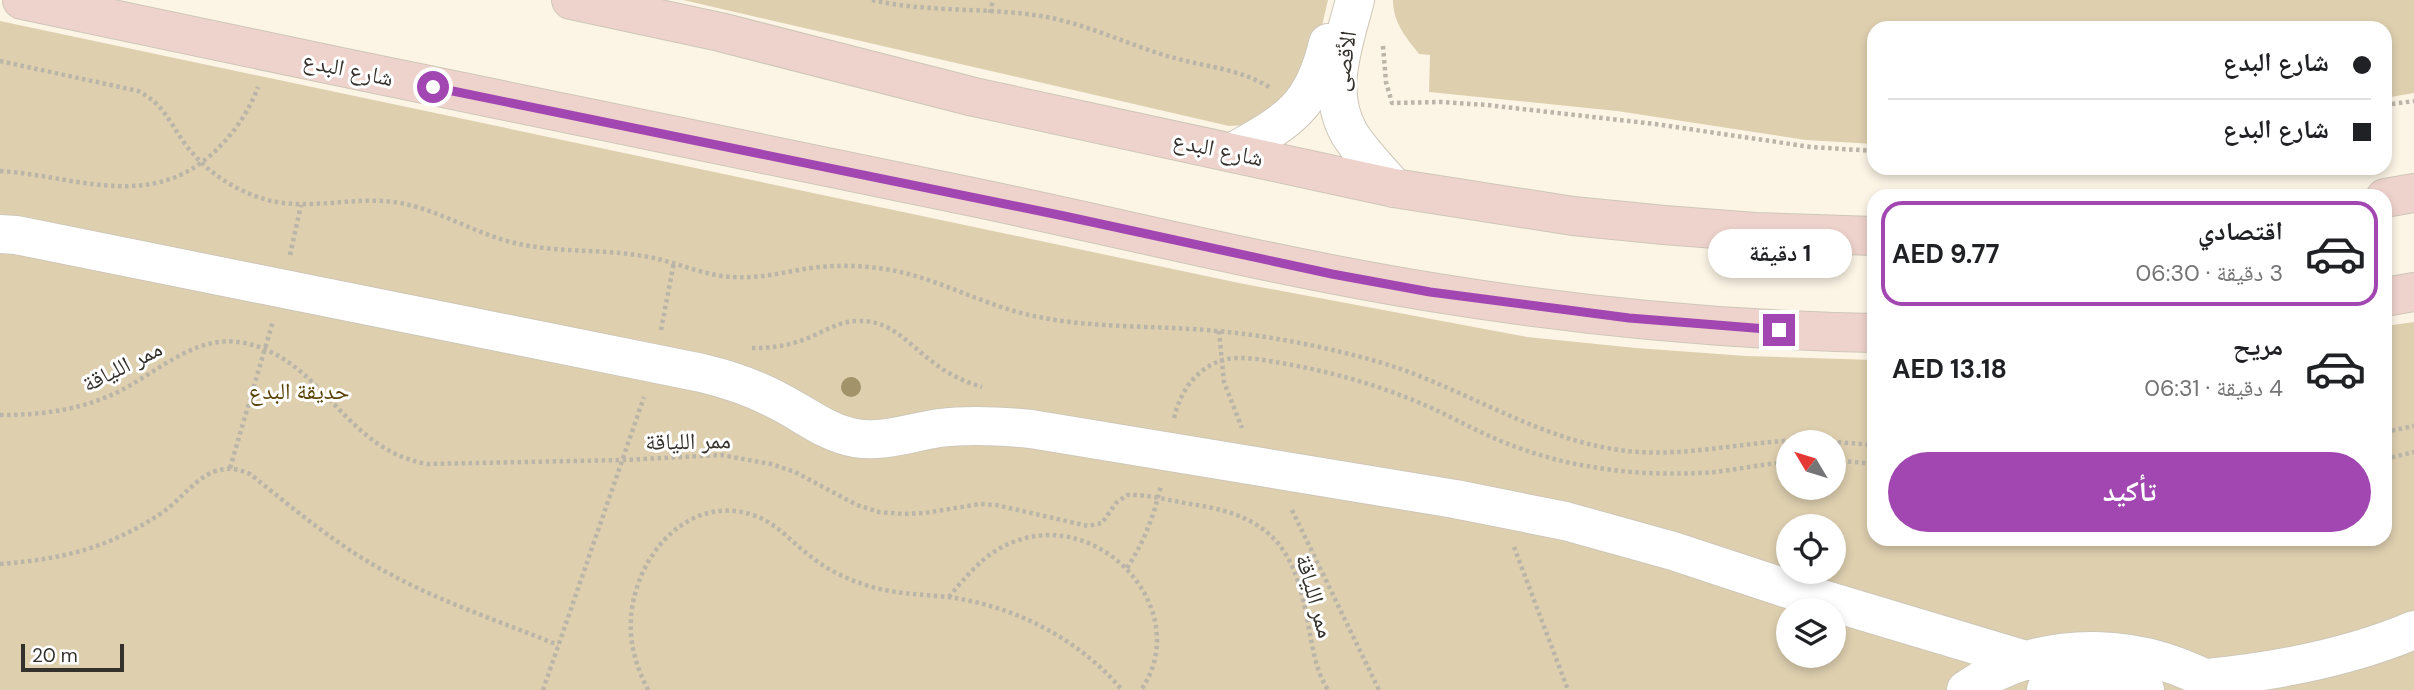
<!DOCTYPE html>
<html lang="ar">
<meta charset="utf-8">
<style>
body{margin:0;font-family:"DM Sans","Noto Naskh Arabic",sans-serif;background:#f2f2f2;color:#202124;direction:rtl;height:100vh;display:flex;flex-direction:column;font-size:26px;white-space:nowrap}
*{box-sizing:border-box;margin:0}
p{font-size:23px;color:#757577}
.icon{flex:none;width:38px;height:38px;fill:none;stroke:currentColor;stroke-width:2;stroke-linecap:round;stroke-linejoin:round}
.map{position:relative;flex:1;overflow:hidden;direction:ltr}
.details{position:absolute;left:1867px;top:189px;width:525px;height:357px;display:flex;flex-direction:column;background:#fff;border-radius:21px;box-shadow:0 4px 10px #0003;direction:rtl}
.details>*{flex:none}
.guide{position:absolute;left:1867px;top:21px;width:525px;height:154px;border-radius:21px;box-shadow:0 4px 10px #0003;direction:rtl;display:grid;align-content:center;height:154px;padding:0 21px;background:#fff}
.needle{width:46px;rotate:308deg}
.buttons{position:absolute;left:1776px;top:430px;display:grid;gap:14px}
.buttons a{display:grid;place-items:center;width:70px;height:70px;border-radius:50%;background:#fff;box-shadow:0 4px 10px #0003;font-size:35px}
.scale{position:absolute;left:21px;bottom:18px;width:103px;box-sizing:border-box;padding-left:7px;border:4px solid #34312c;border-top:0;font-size:19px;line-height:24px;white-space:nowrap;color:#34312c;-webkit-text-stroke:5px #fff;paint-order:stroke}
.end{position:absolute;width:32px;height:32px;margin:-16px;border:9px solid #a246b1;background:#fff;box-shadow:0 0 0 4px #fff}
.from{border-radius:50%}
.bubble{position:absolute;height:49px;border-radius:24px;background:#fff;box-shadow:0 4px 10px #0003;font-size:23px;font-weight:700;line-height:49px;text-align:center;direction:rtl}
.guide b{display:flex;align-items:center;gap:24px;height:66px;font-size:26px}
.guide b+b{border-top:2px solid #e0e0e0}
.guide i{width:18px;height:18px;background:#202124}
ul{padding:12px 0 0;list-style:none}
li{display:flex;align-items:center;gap:21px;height:105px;margin:0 14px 10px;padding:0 7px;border:4px solid transparent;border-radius:21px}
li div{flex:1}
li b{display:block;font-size:26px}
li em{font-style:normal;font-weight:700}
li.current{border-color:#a246b1}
li>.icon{width:63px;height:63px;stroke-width:1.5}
.primary-button{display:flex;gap:14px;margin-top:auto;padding:14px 21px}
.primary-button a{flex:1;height:80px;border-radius:42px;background:#a246b1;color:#fff;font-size:28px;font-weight:700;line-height:80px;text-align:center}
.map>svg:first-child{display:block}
.green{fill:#decfaf;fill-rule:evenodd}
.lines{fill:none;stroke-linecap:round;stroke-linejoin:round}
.street-casing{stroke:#cec7b8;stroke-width:40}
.secondary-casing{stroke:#cec7b8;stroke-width:40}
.path{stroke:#bbb5a9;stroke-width:4.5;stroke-dasharray:3.5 3.5;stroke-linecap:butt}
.street{stroke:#fff;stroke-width:38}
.secondary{stroke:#eed3cc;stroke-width:38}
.tree{fill:#a2936a}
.route{stroke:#a246b1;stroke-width:9}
.labels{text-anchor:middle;stroke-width:6;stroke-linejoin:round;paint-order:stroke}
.street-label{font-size:23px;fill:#34312c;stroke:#fff}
.park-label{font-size:23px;fill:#584204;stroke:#fff}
</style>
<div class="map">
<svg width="2414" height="690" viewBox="0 0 2414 690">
<rect width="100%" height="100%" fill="#fcf5e6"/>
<g class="green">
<polygon points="683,0 1328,0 1313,64 1306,81 1248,125 1229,126"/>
<path d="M 1393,0 L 2414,0 L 2414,93 L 2385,98 L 2385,28 L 1874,28 L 1874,144 L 1806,140 L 1617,111 L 1429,92 L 1430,55 L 1419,54 C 1406,37 1393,23 1393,0 Z"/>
<path d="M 0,21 L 1239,283 L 1527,337 L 1636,348 L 1746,356 L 1874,360 L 1874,539 L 2385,539 L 2385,326 L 2414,322 L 2414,690 L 0,690 ZM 1788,443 L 1834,443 L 1834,488 L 1788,488 ZM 1788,527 L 1834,527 L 1834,572 L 1788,572 ZM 1788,611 L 1834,611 L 1834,656 L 1788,656 Z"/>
</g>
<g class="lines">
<defs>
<g id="street">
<path d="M 1355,0 C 1344,43 1325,91 1349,133 C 1361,153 1379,170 1394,188"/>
<path d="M 1233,152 C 1288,121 1313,108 1328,43"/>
<path d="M 0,234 L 16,235 L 702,373 C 731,380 757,389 782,403 C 807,416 827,433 855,438 C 884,443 911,432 940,428 C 970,424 1001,426 1031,429 L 1455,499 L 1565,521 L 1673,551 L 1782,587 L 2029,661"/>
<path d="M 2207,678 C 2278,671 2348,658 2414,630"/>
<path d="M 1966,690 C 2042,635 2149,641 2225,690"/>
<path d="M 2046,690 C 2078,682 2112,682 2145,690"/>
</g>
<g id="secondary">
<path d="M 22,0 C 337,67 652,131 968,196 C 1122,228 1276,267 1431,292 C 1578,316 1726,330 1874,333"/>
<polyline points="571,0 720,32 974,97 1394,188 1573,216 1664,225 1755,232 1874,236"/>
<polyline points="2385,198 2414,193"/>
<polyline points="2385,297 2414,292"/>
</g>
</defs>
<use href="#street" class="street-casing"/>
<use href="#secondary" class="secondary-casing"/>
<g class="path">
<path d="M 872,0 C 928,13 985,7 1041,16 C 1089,24 1132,47 1178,59 C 1209,67 1242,70 1269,87"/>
<polyline points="990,13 993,0"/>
<polyline points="1383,46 1386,82 1392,103 1441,102 1487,105 1655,124 1811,147 1874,151"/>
<path d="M 0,61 L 138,91 C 163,103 170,123 185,144 C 204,169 229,187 258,197 C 302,213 349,196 394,202 C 435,208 468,230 507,241 C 555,254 596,248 643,256 C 670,260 695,272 722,276 C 751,280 776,274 804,269 C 828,265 853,265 877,268 C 932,274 980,305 1034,316 C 1094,329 1156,325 1217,331 C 1272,336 1326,347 1379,362 C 1461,386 1534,438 1619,450 C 1674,458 1728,445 1783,441 C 1813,439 1844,443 1874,445"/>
<polyline points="2385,105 2414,101"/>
<path d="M 0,171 C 76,176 148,211 212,154 C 232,136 249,112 258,87"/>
<polyline points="290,255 301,205"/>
<polyline points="661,330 674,262"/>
<polyline points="1219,331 1224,382 1242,428"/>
<path d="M 752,348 C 770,348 788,346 805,339 C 822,333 837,322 856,321 C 891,319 908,344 934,363 C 948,374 965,382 982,387"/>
<path d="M 0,415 C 38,415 74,411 109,396 C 153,378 193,332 245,343 C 324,360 343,449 427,464 L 623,460 L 721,455 L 771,464 L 795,472 L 857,505 L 879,512 L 903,514 L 925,513 L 980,504 L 996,505 L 1088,526 L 1102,523 L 1116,503 L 1127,495 C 1149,494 1175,502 1197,505 C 1276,518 1296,552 1309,629 C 1313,650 1316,671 1328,690"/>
<path d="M 1174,418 C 1180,392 1196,368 1223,360 C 1242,355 1262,360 1281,363 C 1334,372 1385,387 1434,409 C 1459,421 1484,435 1511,445 C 1537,455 1565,463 1593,467 C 1633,474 1674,475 1715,472 C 1739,469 1764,464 1788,462"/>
<polyline points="2385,432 2414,426"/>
<polyline points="2385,459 2414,452"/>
<polyline points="1834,460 1874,464"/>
<polyline points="230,468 273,321"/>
<polyline points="1292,510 1379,690"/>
<polyline points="1514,547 1568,690"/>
<path d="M 0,564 C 63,559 110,548 163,512 C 180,500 194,480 213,472 C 226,467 237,468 250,474 C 294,509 340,548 390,574 C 443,603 502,622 558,645"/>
<path d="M 1127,568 C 1144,542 1154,516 1161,485"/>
<path d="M 949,597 C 966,576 986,552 1013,542 C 1102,507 1195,612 1141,690"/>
<polyline points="543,690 644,397"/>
<path d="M 648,690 C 637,668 629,644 631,619 C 634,558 687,493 753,515 C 777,523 790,541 809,555 C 823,567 842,577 860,583 C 889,594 918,594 948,597 C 1015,606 1079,639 1122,690"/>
</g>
<use href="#street" class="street"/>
<use href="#secondary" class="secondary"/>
</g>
<circle class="tree" cx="851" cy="387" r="10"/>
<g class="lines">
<polyline class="route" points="433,87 1064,216 1332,274 1430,292 1629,318 1779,330"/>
</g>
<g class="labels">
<g class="street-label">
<text transform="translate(1344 61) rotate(-82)" y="8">الأقصى</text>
<text transform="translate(348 69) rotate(12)" y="8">شارع البدع</text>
<text transform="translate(1218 149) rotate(12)" y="8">شارع البدع</text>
<text transform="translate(122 366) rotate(-27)" y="8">ممر اللياقة</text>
<text transform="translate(688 441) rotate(-1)" y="8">ممر اللياقة</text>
<text transform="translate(1315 596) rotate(74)" y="8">ممر اللياقة</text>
</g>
<g class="park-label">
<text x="299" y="399">حديقة البدع</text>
</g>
</g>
</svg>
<div class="buttons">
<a><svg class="needle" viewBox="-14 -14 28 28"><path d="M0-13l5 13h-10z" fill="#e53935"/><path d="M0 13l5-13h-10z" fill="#757577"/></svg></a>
<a><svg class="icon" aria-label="locate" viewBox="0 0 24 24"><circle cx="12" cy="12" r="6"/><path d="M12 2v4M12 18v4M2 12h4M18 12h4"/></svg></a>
<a><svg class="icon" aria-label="layers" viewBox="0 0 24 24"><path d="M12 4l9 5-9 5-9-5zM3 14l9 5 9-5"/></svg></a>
</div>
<div class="scale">20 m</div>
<i class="end from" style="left:433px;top:87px"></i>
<i class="end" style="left:1779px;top:330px"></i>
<div class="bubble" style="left:1708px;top:229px;width:144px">1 دقيقة</div>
<div class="guide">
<b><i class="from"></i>شارع البدع</b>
<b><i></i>شارع البدع</b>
</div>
<section class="details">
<ul>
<li class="current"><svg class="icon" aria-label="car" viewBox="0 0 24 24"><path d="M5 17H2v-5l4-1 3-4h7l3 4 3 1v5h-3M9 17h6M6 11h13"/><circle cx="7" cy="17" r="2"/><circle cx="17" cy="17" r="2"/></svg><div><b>اقتصادي</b><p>3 دقيقة · 06:30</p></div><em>AED 9.77</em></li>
<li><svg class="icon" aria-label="car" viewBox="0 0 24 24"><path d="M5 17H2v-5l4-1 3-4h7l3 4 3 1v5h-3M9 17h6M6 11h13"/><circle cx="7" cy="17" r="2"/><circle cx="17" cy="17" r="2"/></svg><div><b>مريح</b><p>4 دقيقة · 06:31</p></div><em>AED 13.18</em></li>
</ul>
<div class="primary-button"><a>تأكيد</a></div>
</section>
</div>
